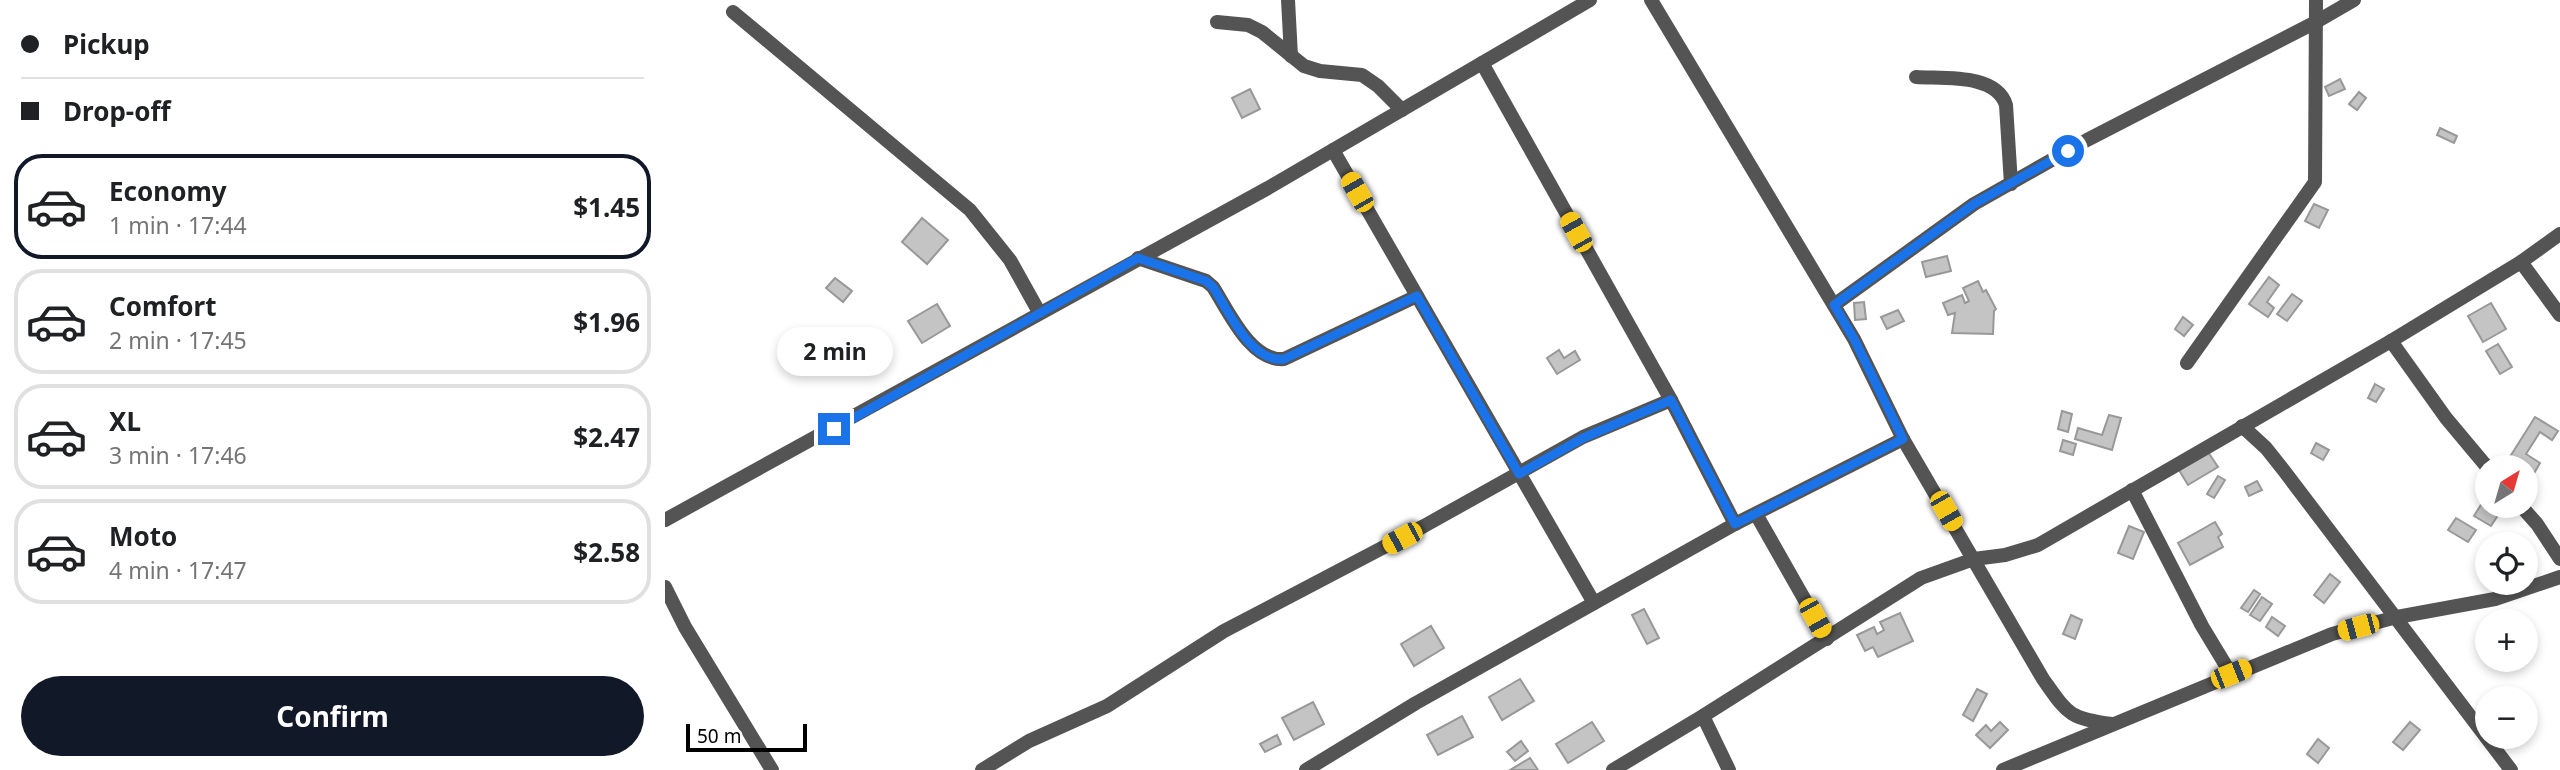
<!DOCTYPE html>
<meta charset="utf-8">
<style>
body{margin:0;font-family:"Noto Sans",sans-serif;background:#f2f2f2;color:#202124;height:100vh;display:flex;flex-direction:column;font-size:26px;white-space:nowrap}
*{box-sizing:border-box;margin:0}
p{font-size:23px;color:#757577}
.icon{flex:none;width:38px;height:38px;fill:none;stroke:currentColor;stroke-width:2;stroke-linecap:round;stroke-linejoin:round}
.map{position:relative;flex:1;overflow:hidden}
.sheet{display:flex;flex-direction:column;background:#fff;width:665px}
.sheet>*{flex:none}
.banner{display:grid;align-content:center;height:154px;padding:0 21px;background:#fff}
.needle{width:46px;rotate:37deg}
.controls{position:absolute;left:1810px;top:455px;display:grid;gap:14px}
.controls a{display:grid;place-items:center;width:63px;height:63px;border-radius:50%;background:#fff;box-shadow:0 4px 10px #0003;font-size:35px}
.scale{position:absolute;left:21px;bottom:18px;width:121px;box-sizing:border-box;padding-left:7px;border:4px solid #000;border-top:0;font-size:19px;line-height:24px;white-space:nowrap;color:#000;-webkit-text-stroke:5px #fff;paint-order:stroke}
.end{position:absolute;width:32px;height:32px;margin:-16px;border:9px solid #1a73e8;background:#fff;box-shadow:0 0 0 4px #fff}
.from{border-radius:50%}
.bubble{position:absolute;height:49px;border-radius:24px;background:#fff;box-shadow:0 4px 10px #0003;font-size:23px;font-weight:700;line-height:49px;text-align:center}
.car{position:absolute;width:21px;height:42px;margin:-21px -10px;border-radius:9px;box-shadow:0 0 5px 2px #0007;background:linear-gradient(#f5c518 24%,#345 0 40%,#f5c518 0 76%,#345 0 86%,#f5c518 0)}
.banner b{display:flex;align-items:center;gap:24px;height:66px;font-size:26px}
.banner b+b{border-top:2px solid #e0e0e0}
.banner i{width:18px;height:18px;background:#202124}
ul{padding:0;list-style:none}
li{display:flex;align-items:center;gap:21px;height:105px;margin:0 14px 10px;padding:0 7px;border:4px solid #e0e0e0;border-radius:28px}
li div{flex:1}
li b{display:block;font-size:26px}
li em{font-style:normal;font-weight:700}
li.selected{border-color:#111827}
li>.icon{width:63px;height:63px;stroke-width:1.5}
.primary-button{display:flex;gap:14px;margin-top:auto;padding:14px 21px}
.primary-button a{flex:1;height:80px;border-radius:42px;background:#111827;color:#fff;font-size:28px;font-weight:700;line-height:80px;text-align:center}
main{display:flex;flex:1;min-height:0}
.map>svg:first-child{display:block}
.building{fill:#c4c4c4;stroke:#989898;stroke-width:2}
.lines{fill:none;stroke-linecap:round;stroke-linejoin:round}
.minor{stroke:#545454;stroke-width:14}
.route{stroke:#1a73e8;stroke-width:9}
</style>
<main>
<section class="sheet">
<div class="banner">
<b><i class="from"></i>Pickup</b>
<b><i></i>Drop-off</b>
</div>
<ul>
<li class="selected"><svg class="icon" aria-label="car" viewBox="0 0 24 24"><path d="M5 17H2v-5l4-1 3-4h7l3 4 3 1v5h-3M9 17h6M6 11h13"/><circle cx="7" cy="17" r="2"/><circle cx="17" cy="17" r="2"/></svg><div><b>Economy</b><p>1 min · 17:44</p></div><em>$1.45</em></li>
<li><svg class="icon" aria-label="car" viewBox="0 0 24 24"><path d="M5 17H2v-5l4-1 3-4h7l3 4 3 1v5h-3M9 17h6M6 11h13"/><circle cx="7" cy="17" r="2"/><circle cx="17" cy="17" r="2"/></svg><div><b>Comfort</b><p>2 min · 17:45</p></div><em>$1.96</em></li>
<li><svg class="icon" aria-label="car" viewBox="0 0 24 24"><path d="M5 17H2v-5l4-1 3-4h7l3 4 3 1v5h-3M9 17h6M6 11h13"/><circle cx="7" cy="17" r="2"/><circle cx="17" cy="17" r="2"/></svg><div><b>XL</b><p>3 min · 17:46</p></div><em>$2.47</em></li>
<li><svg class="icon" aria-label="car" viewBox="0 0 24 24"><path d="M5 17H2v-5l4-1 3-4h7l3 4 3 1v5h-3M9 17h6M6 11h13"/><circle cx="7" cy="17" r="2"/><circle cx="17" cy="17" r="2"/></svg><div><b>Moto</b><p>4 min · 17:47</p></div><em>$2.58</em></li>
</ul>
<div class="primary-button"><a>Confirm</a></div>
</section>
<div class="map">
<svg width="1895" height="770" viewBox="0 0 1895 770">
<rect width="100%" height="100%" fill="#fff"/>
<g class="building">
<polygon points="1675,79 1680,89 1664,96 1660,87"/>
<polygon points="585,89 595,109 577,118 567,98"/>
<polygon points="1694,92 1701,98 1692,110 1684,104"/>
<polygon points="1775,128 1792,136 1789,143 1772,135"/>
<polygon points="1649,204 1663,210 1654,228 1640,221"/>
<polygon points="257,218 283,240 262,264 237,242"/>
<polygon points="1282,256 1286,271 1261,277 1257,262"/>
<polygon points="1604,277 1614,285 1602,302 1609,308 1603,317 1584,304"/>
<polygon points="170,278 187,291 178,302 161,288"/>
<polygon points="1313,281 1318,292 1321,290 1331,309 1329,311 1328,334 1287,333 1290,313 1283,315 1278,303 1297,295 1300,303 1304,301 1298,288"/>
<polygon points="1627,294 1637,301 1622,321 1612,314"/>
<polygon points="1199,302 1201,319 1190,320 1189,303"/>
<polygon points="1826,303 1841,329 1818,342 1803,316"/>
<polygon points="272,304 285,326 257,343 243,321"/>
<polygon points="1233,310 1239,321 1222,329 1216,317"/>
<polygon points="1518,317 1528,325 1519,336 1510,329"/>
<polygon points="1833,344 1847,367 1835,374 1821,351"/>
<polygon points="894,350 899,358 910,351 915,360 892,374 882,358"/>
<polygon points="1710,384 1719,389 1711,402 1703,398"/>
<polygon points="1397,411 1407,414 1403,432 1393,429"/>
<polygon points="1444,415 1456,418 1447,450 1410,439 1413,428 1437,435"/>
<polygon points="1870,417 1893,431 1887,440 1875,432 1861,454 1875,463 1868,475 1860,470 1860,467 1855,467 1843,460"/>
<polygon points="1398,440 1411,444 1408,455 1395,451"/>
<polygon points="1651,443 1664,450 1658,460 1646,453"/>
<polygon points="1543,452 1553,467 1523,485 1514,470"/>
<polygon points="1553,476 1560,480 1549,498 1542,494"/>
<polygon points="1592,481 1597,490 1584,496 1580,487"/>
<polygon points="1822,495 1822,506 1839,506 1826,526 1809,516"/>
<polygon points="1791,518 1811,530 1803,542 1783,530"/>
<polygon points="1550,522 1557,534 1553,537 1558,547 1525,565 1513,543"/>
<polygon points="1464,526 1479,532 1468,559 1453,553"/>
<polygon points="1665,574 1675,582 1659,603 1649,595"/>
<polygon points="1589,590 1595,594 1583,612 1576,608"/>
<polygon points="1597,597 1607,604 1595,621 1585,615"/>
<polygon points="979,609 994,638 982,644 967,615"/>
<polygon points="1235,613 1248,641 1213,657 1208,647 1200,651 1192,635 1209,627 1212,634 1219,630 1215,622"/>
<polygon points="1406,615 1417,620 1410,639 1398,634"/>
<polygon points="1607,617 1620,626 1613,636 1601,627"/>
<polygon points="766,626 779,648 749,666 736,644"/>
<polygon points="855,679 869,701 837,720 824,697"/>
<polygon points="1312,689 1322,694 1308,721 1298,715"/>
<polygon points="648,702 659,724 629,740 617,718"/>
<polygon points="797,716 808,737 773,755 762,735"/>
<polygon points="927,722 939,741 903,763 891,744"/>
<polygon points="1335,722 1343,730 1325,748 1311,735 1321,725 1326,731"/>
<polygon points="1745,722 1755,730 1738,750 1728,742"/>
<polygon points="612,735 616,744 600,752 595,744"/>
<polygon points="1653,739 1664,748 1653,763 1642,754"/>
<polygon points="856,741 863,751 850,761 842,752"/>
<polygon points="865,758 873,770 845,770"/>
</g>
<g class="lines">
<g class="minor">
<polyline points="623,0 626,56"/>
<path d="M 986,0 L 1189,339 L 1238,439 L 1378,679 C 1403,714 1403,718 1447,724"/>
<polyline points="68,12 305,210 345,260 374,312"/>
<polyline points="552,22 583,25 597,32 639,66 655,71 697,75 713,86 737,110"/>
<polyline points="817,63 1006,400 1070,524"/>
<path d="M 1251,77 C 1278,79 1331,73 1341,105 L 1346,184"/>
<polyline points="668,150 929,603"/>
<path d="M 473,258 L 541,281 L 548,287 C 564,312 586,362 619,359 L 752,296"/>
<polyline points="1856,262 1895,315"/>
<polyline points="1169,305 1309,204 1422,140 1651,22 1689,0"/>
<polyline points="1726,341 1781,418 1822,467"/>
<polyline points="1522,363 1650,182 1651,0"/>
<polyline points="1577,426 1601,448 1620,472 1846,770"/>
<polyline points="1467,490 1537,626 1566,674"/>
<polyline points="1856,506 1872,524 1895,559"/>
<polyline points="1091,514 1162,639"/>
<polyline points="0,520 603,188 925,0"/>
<polyline points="0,587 20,627 107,770"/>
<polyline points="1038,716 1064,770"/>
<polyline points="317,770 364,741 442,706 559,631 759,526 918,437 1006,400"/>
<polyline points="641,770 751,703 1070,524 1238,439"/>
<polyline points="948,770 1038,716 1256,578 1309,559 1340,555 1373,545 1726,341 1856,262 1895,234"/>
<polyline points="1338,770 1667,634 1732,617 1830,599 1895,577"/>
</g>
</g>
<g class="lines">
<path class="route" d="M 169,429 L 473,258 L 541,281 L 548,287 C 564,312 586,363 619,359 L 752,296 L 854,474 L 918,438 L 1006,400 L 1070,524 L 1238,439 L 1189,339 L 1169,305 L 1309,204 L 1403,151"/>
</g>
</svg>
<div class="controls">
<a><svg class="needle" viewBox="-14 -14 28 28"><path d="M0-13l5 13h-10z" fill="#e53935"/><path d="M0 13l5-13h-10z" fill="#757577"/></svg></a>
<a><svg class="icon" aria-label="locate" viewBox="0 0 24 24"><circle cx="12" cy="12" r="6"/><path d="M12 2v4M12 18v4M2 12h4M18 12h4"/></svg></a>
<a>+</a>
<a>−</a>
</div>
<div class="scale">50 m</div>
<i class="end from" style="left:1403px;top:151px"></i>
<i class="end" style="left:169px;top:429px"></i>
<div class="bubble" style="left:112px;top:327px;width:116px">2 min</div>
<i class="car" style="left:692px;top:192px;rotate:330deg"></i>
<i class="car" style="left:911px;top:232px;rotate:331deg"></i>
<i class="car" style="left:1281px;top:511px;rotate:150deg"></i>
<i class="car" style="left:737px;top:538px;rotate:242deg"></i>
<i class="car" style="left:1150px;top:618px;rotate:151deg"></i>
<i class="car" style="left:1693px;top:627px;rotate:255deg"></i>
<i class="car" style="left:1566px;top:674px;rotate:68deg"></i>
</div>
</main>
